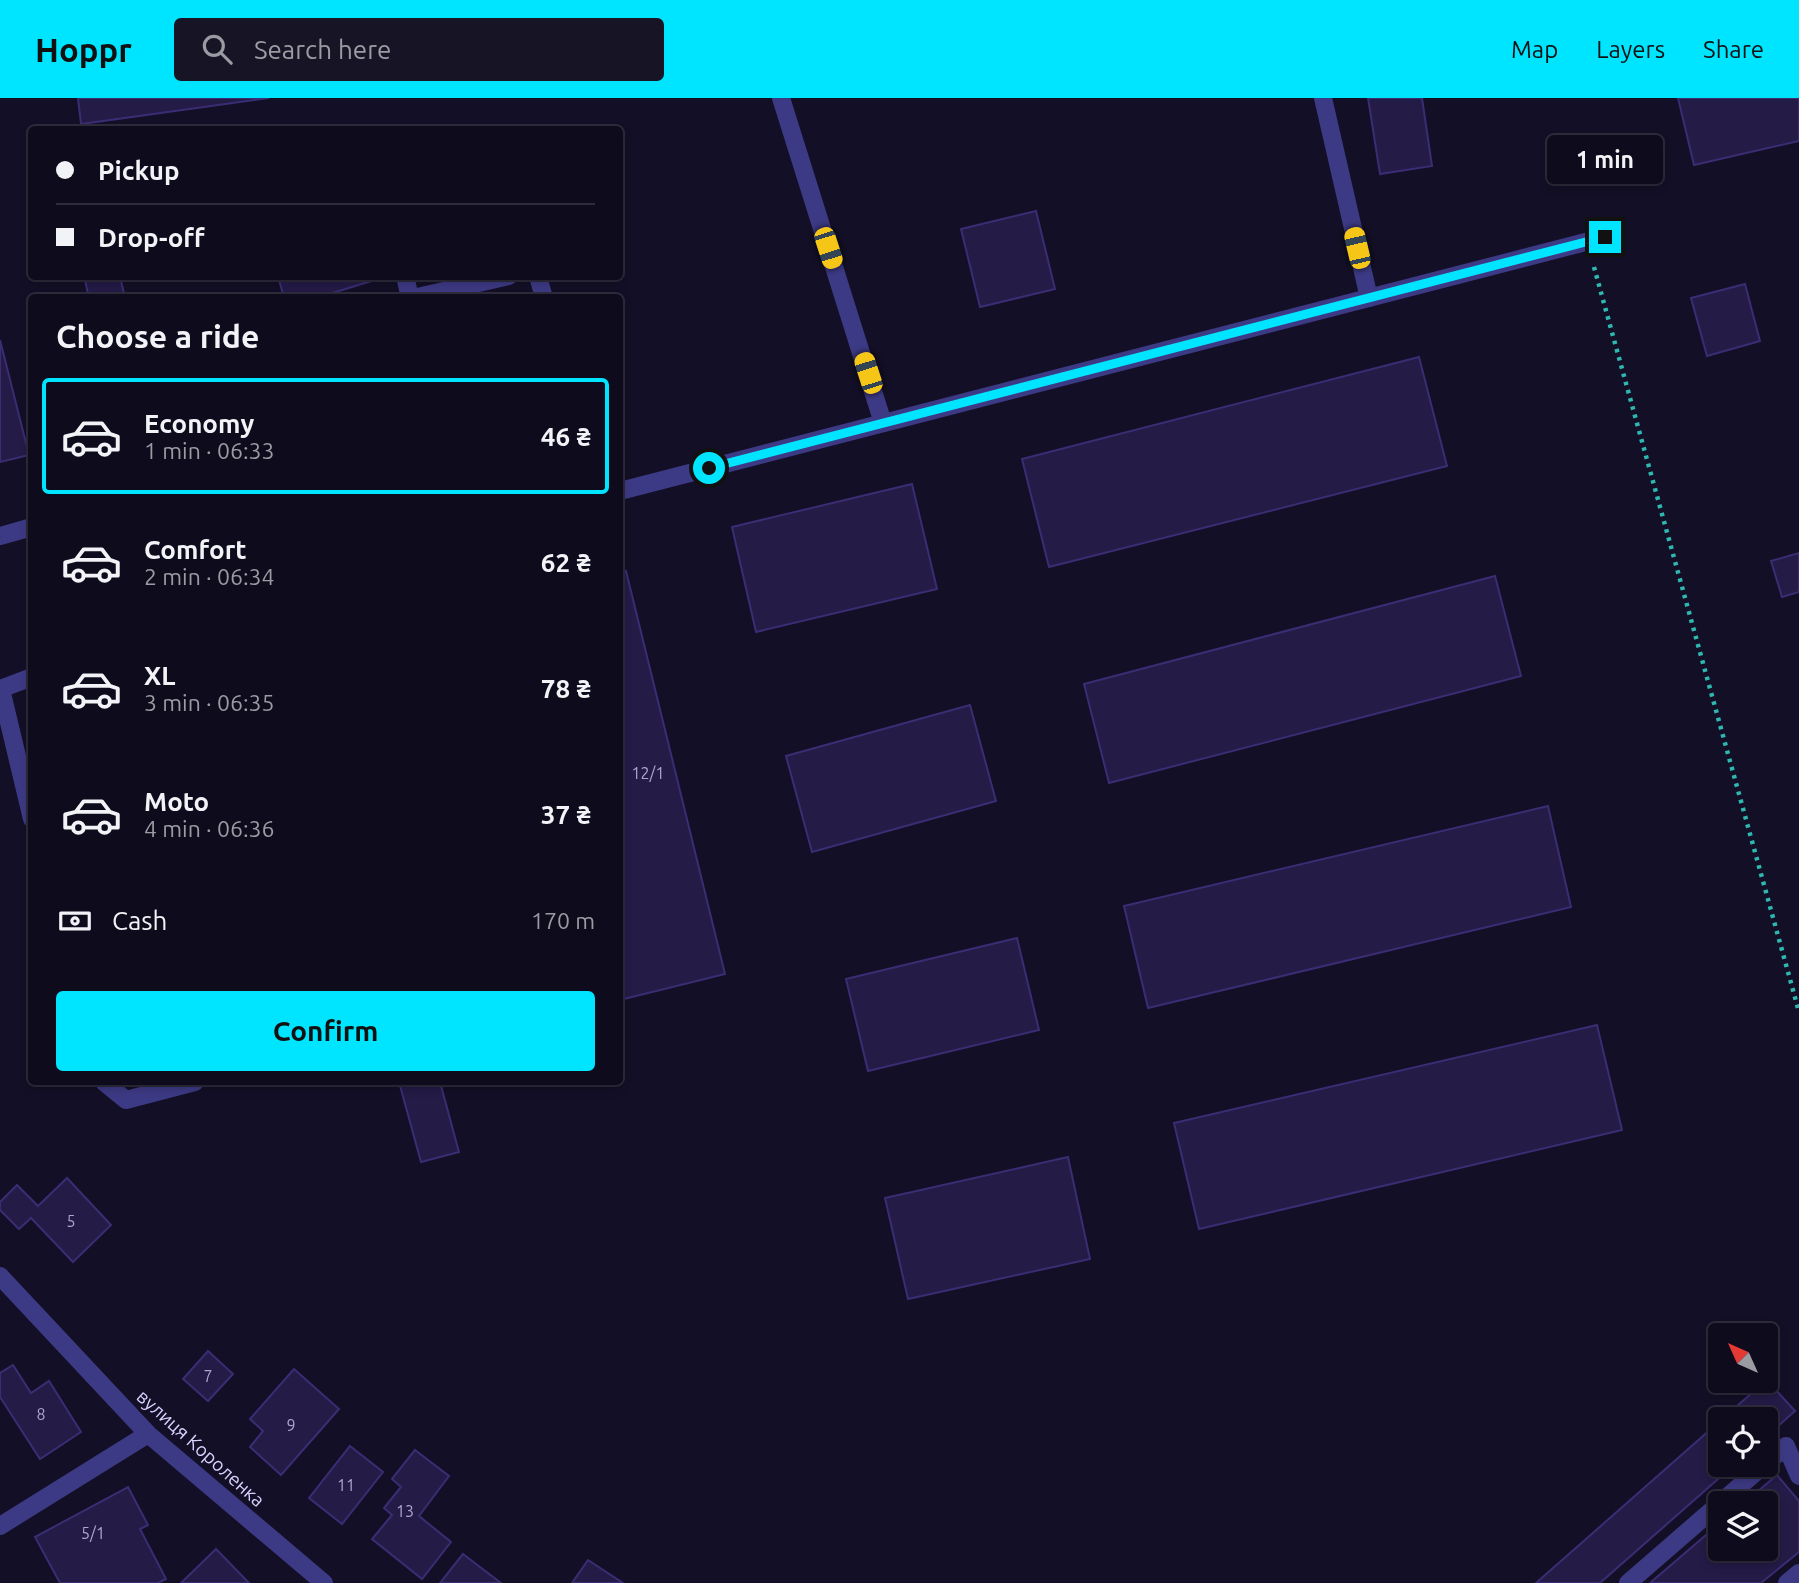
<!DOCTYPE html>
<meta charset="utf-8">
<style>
body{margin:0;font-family:Ubuntu,sans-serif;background:#171425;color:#f1f3f6;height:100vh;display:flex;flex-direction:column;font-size:26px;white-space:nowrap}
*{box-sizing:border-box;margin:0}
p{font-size:23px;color:#9b9ba3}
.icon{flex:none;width:38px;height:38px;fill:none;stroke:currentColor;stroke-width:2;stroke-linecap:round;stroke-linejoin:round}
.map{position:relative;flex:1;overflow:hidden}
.drawer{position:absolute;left:28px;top:196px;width:595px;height:791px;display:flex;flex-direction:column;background:#0e0b1c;border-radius:7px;box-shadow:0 4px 10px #0003,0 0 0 2px #2e2b3b}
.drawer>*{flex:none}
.top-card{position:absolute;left:28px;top:28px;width:595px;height:154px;border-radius:7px;box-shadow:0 4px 10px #0003,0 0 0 2px #2e2b3b;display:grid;align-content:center;height:154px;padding:0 28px;background:#0e0b1c}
.needle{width:46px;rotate:315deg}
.tools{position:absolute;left:1708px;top:1225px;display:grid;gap:14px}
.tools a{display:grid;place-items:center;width:70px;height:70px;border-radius:7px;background:#0e0b1c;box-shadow:0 4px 10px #0003,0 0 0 2px #2e2b3b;font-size:35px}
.end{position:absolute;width:32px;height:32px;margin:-16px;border:9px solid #00e5ff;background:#111;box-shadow:0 0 0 4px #111}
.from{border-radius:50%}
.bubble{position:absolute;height:49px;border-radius:7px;background:#0e0b1c;box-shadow:0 4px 10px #0003,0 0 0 2px #2e2b3b;font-size:23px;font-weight:600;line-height:49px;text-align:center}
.car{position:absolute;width:21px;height:42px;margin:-21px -10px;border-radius:9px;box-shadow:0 0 5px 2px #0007;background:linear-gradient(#f5c518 24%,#345 0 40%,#f5c518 0 76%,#345 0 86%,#f5c518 0)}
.top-card b{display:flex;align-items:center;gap:24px;height:66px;font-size:26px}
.top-card b+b{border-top:2px solid #2e2b3b}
.top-card i{width:18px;height:18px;background:#f1f3f6}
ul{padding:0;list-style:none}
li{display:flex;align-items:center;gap:21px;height:116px;margin:0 14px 10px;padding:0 14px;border:4px solid transparent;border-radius:7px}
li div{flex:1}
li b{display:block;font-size:26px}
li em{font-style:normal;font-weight:600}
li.selected{border-color:#00e5ff}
li>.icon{width:63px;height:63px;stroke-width:1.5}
h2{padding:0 28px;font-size:32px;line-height:84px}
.pay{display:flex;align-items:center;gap:18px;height:77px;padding:0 28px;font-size:26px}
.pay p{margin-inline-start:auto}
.action{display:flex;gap:14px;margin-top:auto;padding:14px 28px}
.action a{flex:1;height:80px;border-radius:7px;background:#00e5ff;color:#111;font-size:28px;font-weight:600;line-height:80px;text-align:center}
header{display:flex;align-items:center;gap:42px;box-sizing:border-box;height:98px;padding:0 35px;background:#00e5ff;color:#111}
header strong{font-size:33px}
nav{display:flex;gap:38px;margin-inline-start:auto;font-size:24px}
.search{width:490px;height:63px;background:#171425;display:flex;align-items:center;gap:18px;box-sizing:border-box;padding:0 24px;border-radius:7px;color:#9b9ba3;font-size:26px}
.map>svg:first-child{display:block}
.building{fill:#241b47;stroke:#3b2d73;stroke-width:2}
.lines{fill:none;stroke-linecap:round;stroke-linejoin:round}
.path{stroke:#2fb8b0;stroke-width:4.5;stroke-dasharray:3.5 5;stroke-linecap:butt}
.minor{stroke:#3d3a85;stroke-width:18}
.route{stroke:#00e5ff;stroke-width:9}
.labels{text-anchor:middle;stroke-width:6;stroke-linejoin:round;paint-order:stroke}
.number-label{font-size:16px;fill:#aca6d1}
.street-label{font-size:19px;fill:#d9d4ff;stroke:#130f26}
</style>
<header>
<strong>Hoppr</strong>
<div class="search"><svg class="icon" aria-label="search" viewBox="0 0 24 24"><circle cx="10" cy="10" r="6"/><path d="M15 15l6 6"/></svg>Search here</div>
<nav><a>Map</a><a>Layers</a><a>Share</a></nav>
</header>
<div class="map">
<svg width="1799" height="1485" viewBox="0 0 1799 1485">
<rect width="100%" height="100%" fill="#130f26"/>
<g class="building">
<polygon points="78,0 269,0 81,26"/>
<polygon points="1368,0 1422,0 1432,68 1380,76"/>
<polygon points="1678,0 1799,0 1799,43 1694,67"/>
<polygon points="1036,113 1055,191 980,209 961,131"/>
<polygon points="84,178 120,178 125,200 89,200"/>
<polygon points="278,178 388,178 316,200 284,200"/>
<polygon points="1745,186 1760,243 1707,258 1691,200"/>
<polygon points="0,242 29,357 0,364"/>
<polygon points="1419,259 1447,368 1049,469 1022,361"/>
<polygon points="912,386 937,491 756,534 732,429"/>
<polygon points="1799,455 1799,494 1782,499 1771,463"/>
<polygon points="626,473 725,876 620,902 620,474"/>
<polygon points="1495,478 1521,578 1109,685 1084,586"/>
<polygon points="970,607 996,703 812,754 786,658"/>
<polygon points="1548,708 1571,809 1148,910 1124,808"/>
<polygon points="1017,840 1039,932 868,973 846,881"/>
<polygon points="1597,927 1622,1032 1199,1131 1174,1025"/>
<polygon points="399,984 440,984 459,1054 421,1064"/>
<polygon points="1068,1059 1090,1161 908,1201 885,1100"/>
<polygon points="67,1080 111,1127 73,1164 31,1120 19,1131 0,1112 0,1104 17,1087 38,1108"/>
<polygon points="208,1253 233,1276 208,1303 183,1281"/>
<polygon points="13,1267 31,1295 49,1283 81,1334 40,1361 0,1299 0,1275"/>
<polygon points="294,1271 339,1311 281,1377 250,1349 263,1333 250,1321"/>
<polygon points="1767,1282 1795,1313 1766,1339 1766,1321 1722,1321"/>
<polygon points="1720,1323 1720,1367 1734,1367 1600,1485 1536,1485"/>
<polygon points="350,1348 383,1374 342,1426 309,1400"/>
<polygon points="415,1352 449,1378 419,1418 451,1444 422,1481 372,1441 392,1417 384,1410 401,1389 392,1381"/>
<polygon points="1777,1377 1799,1403 1799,1454 1761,1485 1650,1485 1720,1425 1720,1451 1766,1451 1766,1405 1744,1405"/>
<polygon points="128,1389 148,1427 140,1431 166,1481 158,1485 60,1485 35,1439"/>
<polygon points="216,1451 249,1485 181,1485"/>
<polygon points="463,1456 501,1485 440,1485"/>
<polygon points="588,1462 623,1485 572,1485"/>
</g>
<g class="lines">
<polyline class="path" points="1594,169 1799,914"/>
<g class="minor">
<polyline points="781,0 883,325"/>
<polyline points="1323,0 1369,200"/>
<polyline points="405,178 410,200"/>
<polyline points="538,178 544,200"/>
<polyline points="413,200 509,178"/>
<polyline points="620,393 1605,139"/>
<polyline points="0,438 32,429"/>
<polyline points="0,591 32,579"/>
<polyline points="1,591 32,721"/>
<polyline points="104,984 126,1002 195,984"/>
<polyline points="0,1178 148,1336 324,1485"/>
<polyline points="1766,1366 1786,1348 1799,1378"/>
<polyline points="0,1428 148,1336"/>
<polyline points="1628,1485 1764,1367"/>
<polyline points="1787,1485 1799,1475"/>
</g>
</g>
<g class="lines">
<polyline class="route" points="709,370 1605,139"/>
</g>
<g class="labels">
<g class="number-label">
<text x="648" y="681">12/1</text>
<text x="71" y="1129">5</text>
<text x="208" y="1284">7</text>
<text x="41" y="1322">8</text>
<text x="291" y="1333">9</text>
<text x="346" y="1393">11</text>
<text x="405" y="1419">13</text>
<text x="93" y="1441">5/1</text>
</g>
<g class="street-label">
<text transform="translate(201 1350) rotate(42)" y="7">вулиця Короленка</text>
</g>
</g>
</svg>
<div class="tools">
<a><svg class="needle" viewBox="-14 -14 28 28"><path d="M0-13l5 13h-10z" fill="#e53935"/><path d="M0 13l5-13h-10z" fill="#9b9ba3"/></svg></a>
<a><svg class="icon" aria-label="locate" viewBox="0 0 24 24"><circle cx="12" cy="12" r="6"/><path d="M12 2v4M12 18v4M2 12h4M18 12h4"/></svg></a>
<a><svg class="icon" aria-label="layers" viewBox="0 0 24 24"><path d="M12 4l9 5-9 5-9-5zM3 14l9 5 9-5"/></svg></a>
</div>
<i class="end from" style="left:709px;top:370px"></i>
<i class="end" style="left:1605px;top:139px"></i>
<div class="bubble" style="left:1547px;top:37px;width:116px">1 min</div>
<i class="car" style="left:828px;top:150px;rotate:162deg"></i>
<i class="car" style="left:1357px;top:150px;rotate:347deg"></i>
<i class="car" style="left:868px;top:275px;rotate:342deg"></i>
<div class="top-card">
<b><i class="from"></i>Pickup</b>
<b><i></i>Drop-off</b>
</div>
<section class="drawer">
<h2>Choose a ride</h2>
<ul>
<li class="selected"><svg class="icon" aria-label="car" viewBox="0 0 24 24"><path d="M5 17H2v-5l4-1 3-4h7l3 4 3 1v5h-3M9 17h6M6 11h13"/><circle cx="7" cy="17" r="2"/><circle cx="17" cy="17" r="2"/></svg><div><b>Economy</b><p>1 min · 06:33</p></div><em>46 ₴</em></li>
<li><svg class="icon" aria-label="car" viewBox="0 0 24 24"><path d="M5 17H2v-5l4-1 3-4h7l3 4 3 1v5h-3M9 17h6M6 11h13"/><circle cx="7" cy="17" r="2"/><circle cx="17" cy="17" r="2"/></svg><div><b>Comfort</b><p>2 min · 06:34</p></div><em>62 ₴</em></li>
<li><svg class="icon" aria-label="car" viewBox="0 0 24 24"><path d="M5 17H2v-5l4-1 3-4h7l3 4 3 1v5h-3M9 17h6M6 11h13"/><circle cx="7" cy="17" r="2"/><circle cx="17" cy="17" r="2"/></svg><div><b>XL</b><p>3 min · 06:35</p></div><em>78 ₴</em></li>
<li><svg class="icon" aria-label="car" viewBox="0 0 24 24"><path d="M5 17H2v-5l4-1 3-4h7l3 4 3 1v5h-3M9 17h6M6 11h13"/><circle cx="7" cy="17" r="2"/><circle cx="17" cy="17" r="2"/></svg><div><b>Moto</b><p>4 min · 06:36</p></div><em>37 ₴</em></li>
</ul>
<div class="pay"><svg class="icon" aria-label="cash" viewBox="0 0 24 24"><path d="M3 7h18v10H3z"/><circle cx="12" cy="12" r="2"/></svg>Cash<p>170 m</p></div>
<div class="action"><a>Confirm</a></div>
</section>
</div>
